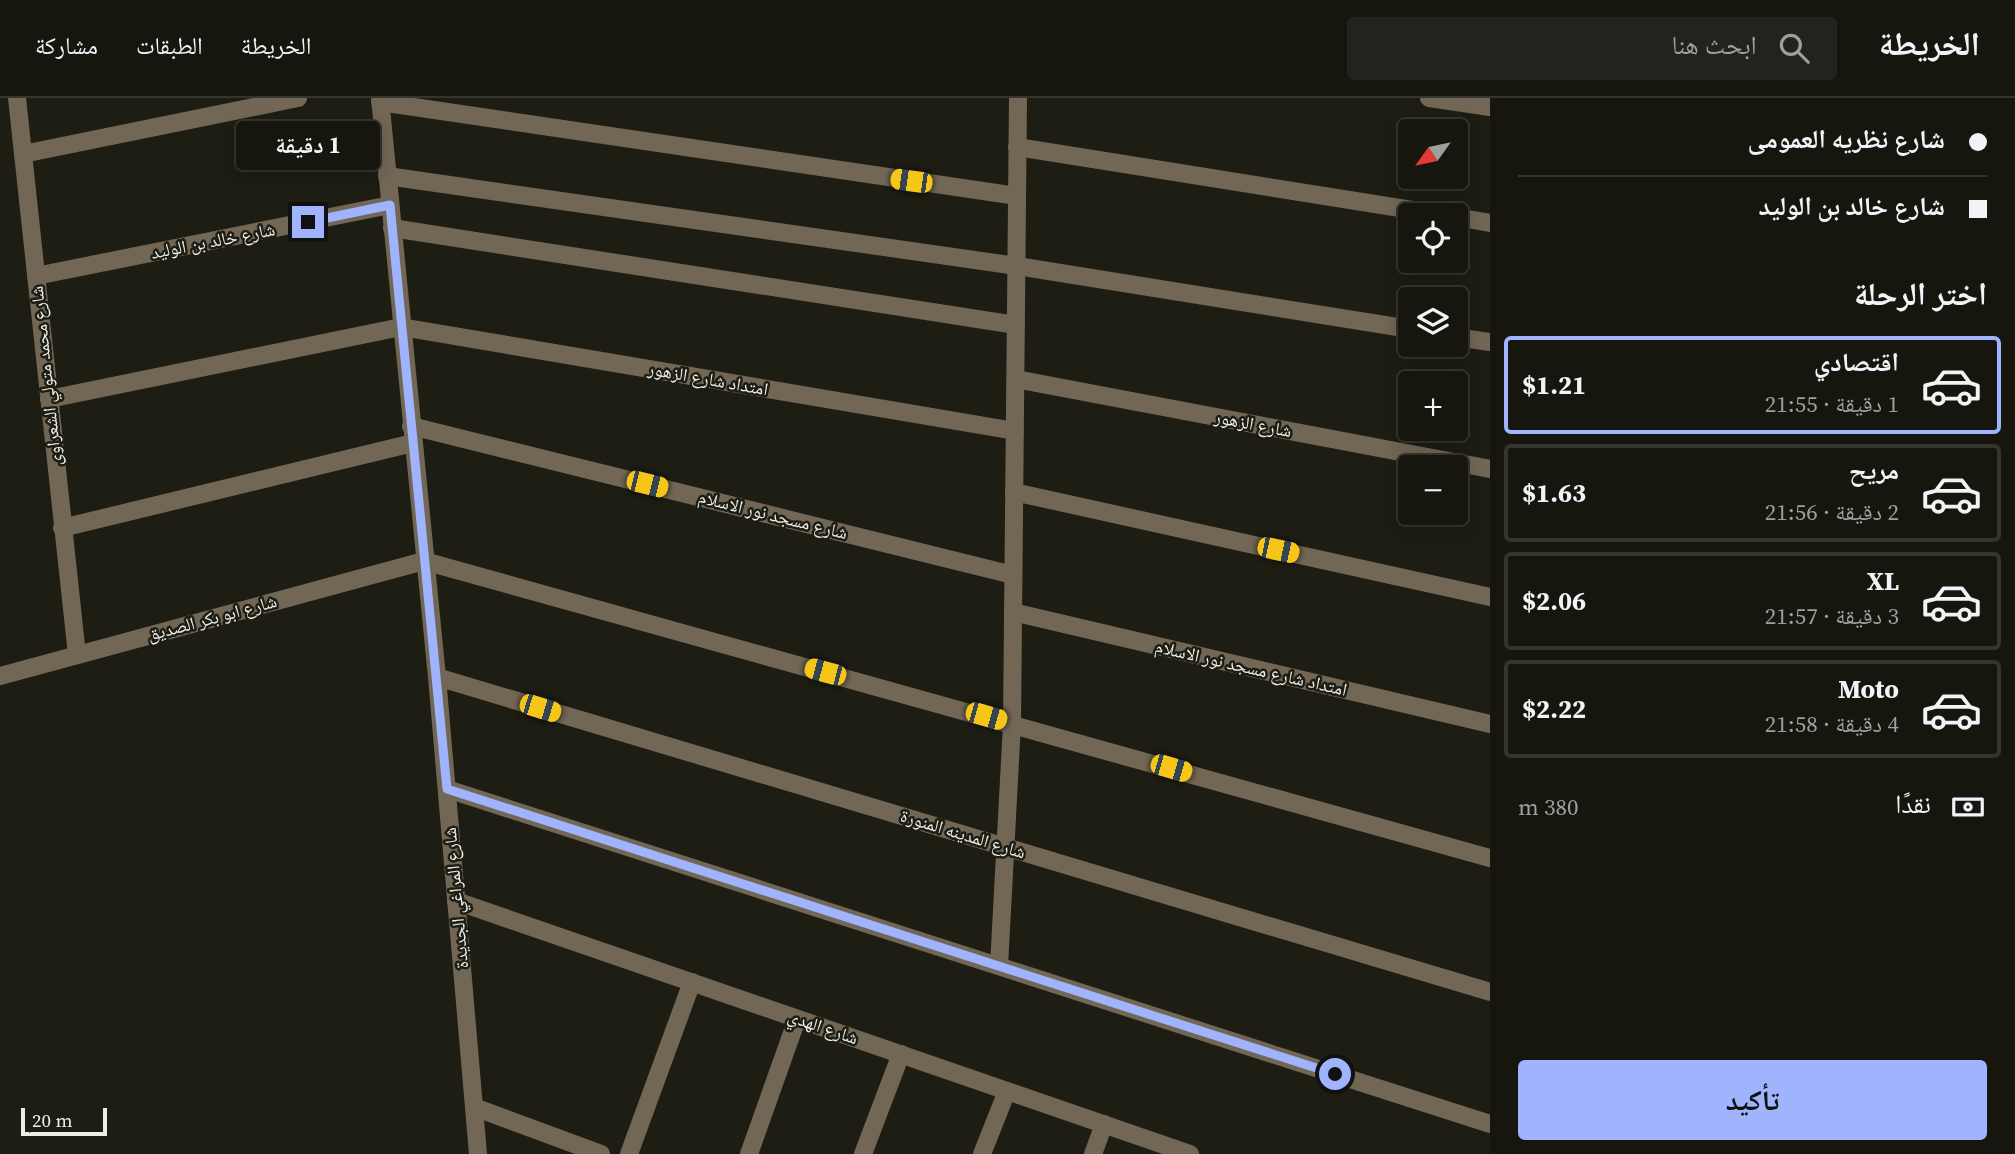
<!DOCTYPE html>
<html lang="ar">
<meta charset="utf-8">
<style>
body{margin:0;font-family:"Source Serif 4","Noto Naskh Arabic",serif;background:#23231d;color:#f1f3f6;direction:rtl;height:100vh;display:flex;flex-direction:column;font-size:26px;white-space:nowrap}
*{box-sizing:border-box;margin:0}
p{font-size:23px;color:#9e9f9e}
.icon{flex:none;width:38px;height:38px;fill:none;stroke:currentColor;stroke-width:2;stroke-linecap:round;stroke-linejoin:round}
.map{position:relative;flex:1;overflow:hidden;direction:ltr}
.drawer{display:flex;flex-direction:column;background:#16160f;width:525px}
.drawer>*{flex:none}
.top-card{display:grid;align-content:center;height:154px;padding:0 28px;background:#16160f}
.needle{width:46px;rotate:237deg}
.fabs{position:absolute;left:1398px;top:21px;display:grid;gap:14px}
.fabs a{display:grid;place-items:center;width:70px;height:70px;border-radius:7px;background:#16160f;box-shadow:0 4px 18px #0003,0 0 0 2px #35352f;font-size:35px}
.scale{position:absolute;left:21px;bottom:18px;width:86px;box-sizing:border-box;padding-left:7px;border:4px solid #edeee7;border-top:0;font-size:19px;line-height:24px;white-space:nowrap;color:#edeee7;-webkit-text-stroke:5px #1d1d14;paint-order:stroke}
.end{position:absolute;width:32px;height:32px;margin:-16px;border:9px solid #a0b3fd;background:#111;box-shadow:0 0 0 4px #111}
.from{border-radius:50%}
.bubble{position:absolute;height:49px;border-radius:7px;background:#16160f;box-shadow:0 4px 18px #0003,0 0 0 2px #35352f;font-size:23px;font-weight:700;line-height:49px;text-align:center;direction:rtl}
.car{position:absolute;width:21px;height:42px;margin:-21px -10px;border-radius:9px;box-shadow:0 0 5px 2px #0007;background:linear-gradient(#f5c518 24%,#345 0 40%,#f5c518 0 76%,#345 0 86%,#f5c518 0)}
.top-card b{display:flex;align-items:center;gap:24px;height:66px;font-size:26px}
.top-card b+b{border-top:2px solid #35352f}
.top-card i{width:18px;height:18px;background:#f1f3f6}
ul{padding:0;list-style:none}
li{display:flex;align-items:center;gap:21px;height:98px;margin:0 14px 10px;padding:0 14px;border:4px solid #35352f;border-radius:7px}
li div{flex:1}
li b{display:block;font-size:26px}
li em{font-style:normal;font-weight:700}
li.current{border-color:#a0b3fd}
li>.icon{width:63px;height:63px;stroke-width:1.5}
h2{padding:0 28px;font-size:32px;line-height:84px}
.pay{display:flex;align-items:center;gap:18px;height:77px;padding:0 28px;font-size:26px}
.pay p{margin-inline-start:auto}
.cta{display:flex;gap:14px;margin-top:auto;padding:14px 28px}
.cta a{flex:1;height:80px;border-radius:7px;background:#a0b3fd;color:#111;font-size:28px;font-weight:700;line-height:80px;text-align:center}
header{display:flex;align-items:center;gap:42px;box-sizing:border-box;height:98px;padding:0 35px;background:#16160f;border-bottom:2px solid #35352f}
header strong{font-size:33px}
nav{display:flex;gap:38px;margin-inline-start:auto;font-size:24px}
.search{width:490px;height:63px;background:#23231d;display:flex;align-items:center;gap:18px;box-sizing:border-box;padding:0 24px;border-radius:7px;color:#9e9f9e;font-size:26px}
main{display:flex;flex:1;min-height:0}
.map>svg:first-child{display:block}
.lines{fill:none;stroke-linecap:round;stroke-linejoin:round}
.street{stroke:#726654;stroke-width:18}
.route{stroke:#a0b3fd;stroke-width:9}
.labels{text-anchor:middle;stroke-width:5;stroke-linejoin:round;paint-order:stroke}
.street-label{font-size:18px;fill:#edeee7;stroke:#1d1d14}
</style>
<header>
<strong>الخريطة</strong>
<div class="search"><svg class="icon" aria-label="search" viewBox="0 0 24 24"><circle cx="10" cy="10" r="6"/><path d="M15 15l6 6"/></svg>ابحث هنا</div>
<nav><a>الخريطة</a><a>الطبقات</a><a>مشاركة</a></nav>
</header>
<main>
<section class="drawer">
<div class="top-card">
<b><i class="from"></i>شارع نظريه العمومى</b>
<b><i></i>شارع خالد بن الوليد</b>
</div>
<h2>اختر الرحلة</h2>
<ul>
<li class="current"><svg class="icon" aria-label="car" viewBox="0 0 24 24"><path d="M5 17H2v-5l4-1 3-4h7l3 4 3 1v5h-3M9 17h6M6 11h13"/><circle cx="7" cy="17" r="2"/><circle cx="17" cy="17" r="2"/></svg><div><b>اقتصادي</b><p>1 دقيقة · 21:55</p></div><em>$1.21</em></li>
<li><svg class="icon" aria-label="car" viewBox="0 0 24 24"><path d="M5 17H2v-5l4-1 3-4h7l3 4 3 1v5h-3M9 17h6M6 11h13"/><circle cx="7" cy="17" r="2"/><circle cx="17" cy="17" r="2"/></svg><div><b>مريح</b><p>2 دقيقة · 21:56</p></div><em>$1.63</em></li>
<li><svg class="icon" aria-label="car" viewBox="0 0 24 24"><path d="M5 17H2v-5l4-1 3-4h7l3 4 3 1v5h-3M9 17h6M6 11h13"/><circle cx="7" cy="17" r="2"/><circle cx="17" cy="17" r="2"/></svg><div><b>XL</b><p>3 دقيقة · 21:57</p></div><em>$2.06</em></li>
<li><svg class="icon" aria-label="car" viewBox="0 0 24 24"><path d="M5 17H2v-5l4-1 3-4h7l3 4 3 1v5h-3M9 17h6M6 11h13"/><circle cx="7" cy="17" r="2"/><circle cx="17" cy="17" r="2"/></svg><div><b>Moto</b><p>4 دقيقة · 21:58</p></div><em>$2.22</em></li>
</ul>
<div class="pay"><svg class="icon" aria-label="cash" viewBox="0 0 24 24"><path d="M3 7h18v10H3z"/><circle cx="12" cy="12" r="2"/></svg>نقدًا<p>380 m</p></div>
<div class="cta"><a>تأكيد</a></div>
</section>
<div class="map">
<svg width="1490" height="1056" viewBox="0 0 1490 1056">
<rect width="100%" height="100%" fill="#1d1d14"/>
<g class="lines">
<g class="street">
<polyline points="17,0 77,557"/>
<polyline points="380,0 437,579 478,1056"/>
<polyline points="1429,0 1490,9"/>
<polyline points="380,4 1017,98"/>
<polyline points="1017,49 1444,117"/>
<polyline points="23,56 298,0"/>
<polyline points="387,78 1017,168 1410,231"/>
<polyline points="1456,119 1490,125"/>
<polyline points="392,130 1016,227"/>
<polyline points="36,178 390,107"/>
<polyline points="1456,239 1490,244"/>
<polyline points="1016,281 1490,371"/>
<polyline points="49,301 401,229 1015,333"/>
<polyline points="411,328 1013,477"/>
<polyline points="1014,394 1490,499"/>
<polyline points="62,430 413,345"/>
<polyline points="1013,514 1490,626"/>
<polyline points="0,578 424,463 1490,760"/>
<polyline points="437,579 1490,894"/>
<polyline points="447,691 1490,1026"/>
<polyline points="456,803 1190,1056"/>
<polyline points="999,868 1012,626 1018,0"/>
<polyline points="474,1009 601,1056"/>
<polyline points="629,1056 692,884"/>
<polyline points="749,1056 797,921"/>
<polyline points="863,1056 901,956"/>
<polyline points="982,1056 1007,993"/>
<polyline points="1093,1056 1104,1026"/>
</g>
</g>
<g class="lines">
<polyline class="route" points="308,124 390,107 447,691 1335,976"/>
</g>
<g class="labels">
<g class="street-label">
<text transform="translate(213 143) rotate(-11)" y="6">شارع خالد بن الوليد</text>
<text transform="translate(46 278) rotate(-96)" y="6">شارع محمد متولي الشعراوى</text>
<text transform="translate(708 281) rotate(10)" y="6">امتداد شارع الزهور</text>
<text transform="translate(1253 326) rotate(11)" y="6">شارع الزهور</text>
<text transform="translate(773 417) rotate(14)" y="6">شارع مسجد نور الاسلام</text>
<text transform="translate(212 520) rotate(-15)" y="6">شارع ابو بكر الصديق</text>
<text transform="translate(1251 570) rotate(13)" y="6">امتداد شارع مسجد نور الاسلام</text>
<text transform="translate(963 736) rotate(17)" y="6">شارع المدينه المنورة</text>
<text transform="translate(456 800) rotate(-95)" y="6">شارع المراغي الجديدة</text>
<text transform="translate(823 929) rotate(19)" y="6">شارع الهدي</text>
</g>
</g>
</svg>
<div class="fabs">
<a><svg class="needle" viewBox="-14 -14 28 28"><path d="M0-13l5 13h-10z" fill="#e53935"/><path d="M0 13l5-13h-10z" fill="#9e9f9e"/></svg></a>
<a><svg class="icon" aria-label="locate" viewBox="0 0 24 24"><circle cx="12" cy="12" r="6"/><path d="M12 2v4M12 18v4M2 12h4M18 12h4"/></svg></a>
<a><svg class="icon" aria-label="layers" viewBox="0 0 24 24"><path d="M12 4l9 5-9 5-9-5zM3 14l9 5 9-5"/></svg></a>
<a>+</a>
<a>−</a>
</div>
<div class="scale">20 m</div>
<i class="end from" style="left:1335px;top:976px"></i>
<i class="end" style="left:308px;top:124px"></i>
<div class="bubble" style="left:236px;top:23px;width:144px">1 دقيقة</div>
<i class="car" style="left:911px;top:83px;rotate:278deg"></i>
<i class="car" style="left:647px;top:386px;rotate:104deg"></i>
<i class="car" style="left:1278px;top:452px;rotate:102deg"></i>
<i class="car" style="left:825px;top:574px;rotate:285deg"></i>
<i class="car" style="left:540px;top:610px;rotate:107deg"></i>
<i class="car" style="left:986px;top:618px;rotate:106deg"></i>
<i class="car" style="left:1171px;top:670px;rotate:106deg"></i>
</div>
</main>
